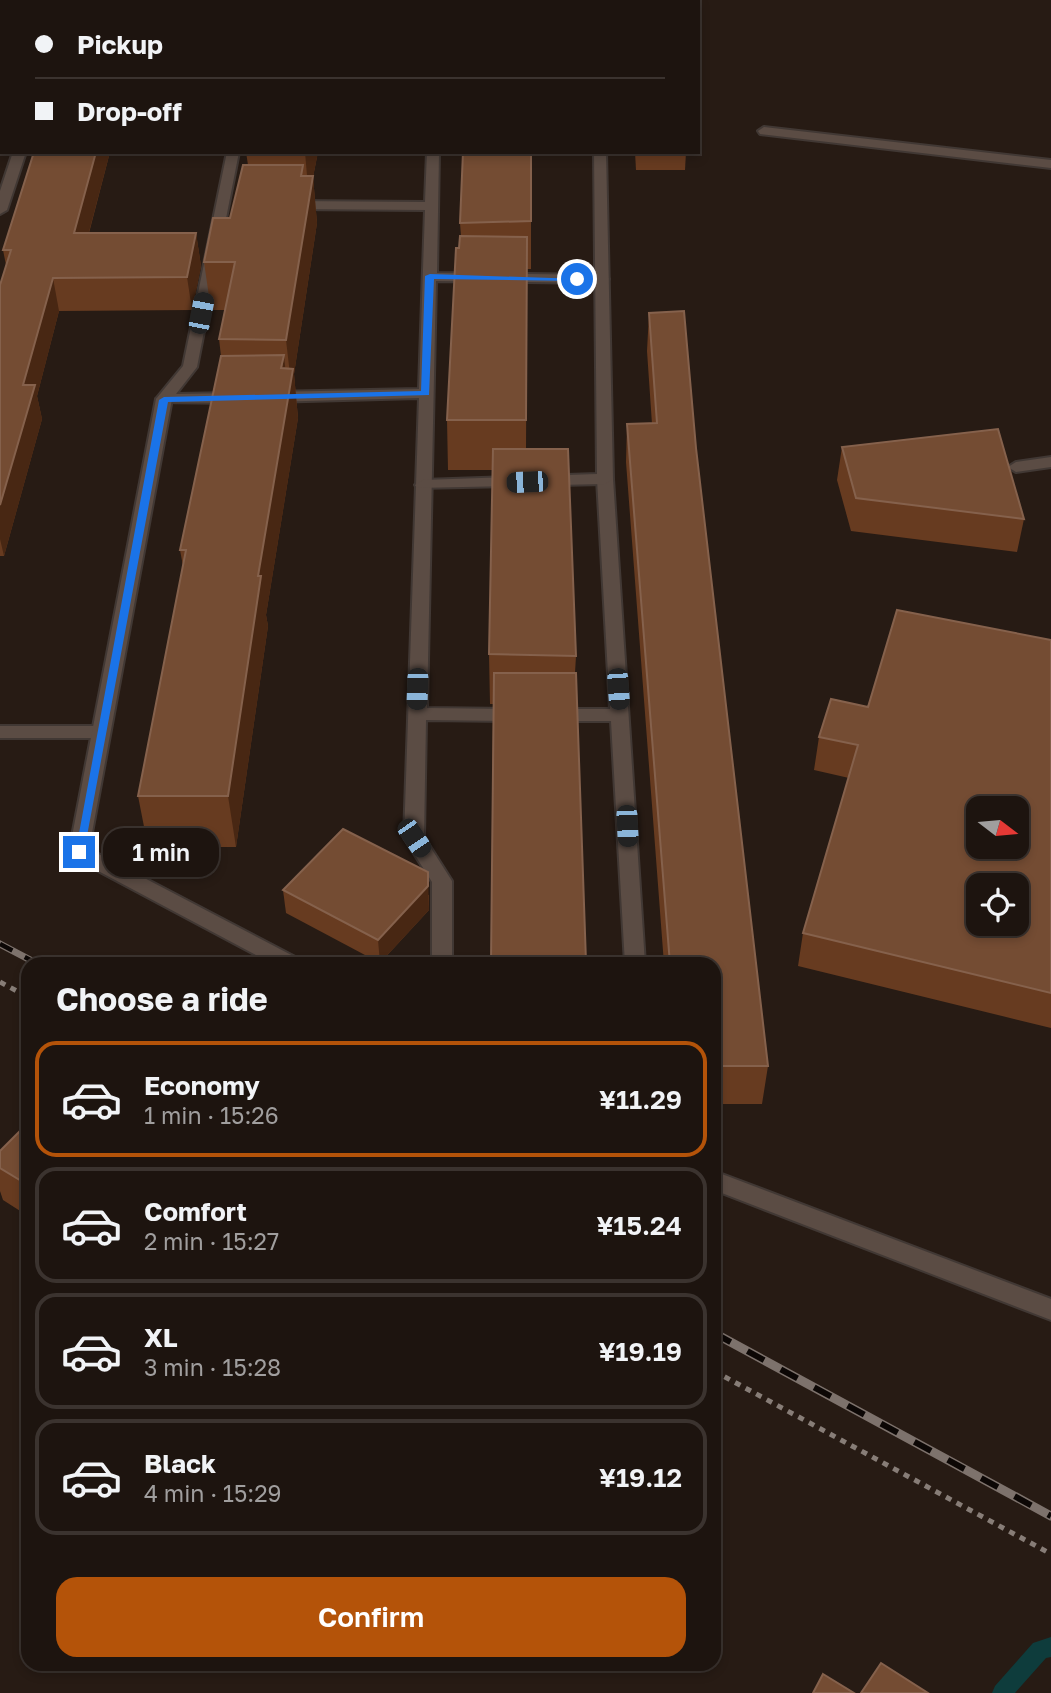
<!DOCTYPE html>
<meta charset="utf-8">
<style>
body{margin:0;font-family:"Golos Text",sans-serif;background:#2a211d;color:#f1f3f6;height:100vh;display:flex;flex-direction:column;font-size:26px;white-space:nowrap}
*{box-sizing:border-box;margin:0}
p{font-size:23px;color:#a09e9e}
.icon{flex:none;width:38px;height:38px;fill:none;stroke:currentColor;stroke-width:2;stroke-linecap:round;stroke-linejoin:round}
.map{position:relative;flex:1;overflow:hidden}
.sheet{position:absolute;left:21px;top:957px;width:700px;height:714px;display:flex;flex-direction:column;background:#1d140f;border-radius:21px;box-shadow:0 4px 10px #0003,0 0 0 2px #3b332f}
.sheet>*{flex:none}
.top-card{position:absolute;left:0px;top:0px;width:700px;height:154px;box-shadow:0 4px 10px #0003,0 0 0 2px #3b332f;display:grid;align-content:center;height:154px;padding:0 35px;background:#1d140f}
.needle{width:46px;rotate:106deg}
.buttons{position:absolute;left:966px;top:796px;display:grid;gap:14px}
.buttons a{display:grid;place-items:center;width:63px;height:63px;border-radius:14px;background:#1d140f;box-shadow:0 4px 10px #0003,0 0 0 2px #3b332f;font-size:35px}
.end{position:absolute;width:32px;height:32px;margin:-16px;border:9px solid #1a73e8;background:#fff;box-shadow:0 0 0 4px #fff}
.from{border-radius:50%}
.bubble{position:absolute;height:49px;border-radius:21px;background:#1d140f;box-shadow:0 4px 10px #0003,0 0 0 2px #3b332f;font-size:23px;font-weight:600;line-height:49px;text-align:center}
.car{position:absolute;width:21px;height:42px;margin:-21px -10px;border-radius:9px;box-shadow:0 0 5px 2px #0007;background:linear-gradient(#222 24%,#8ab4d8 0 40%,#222 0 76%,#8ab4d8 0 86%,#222 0)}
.top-card b{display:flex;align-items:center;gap:24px;height:66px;font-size:26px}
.top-card b+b{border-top:2px solid #3b332f}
.top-card i{width:18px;height:18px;background:#f1f3f6}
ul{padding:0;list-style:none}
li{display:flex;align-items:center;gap:21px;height:116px;margin:0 14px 10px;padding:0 21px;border:4px solid #3b332f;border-radius:21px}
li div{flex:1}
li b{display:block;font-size:26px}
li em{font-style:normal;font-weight:600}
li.current{border-color:#b45309}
li>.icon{width:63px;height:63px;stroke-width:1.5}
h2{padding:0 35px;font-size:32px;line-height:84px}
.primary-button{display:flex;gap:14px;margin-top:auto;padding:14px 35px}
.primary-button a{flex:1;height:80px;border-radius:21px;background:#b45309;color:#fff;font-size:28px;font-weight:600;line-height:80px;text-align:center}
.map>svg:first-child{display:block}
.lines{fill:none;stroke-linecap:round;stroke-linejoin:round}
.stream{fill:#0e3c3c;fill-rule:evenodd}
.service-casing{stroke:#413834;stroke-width:4}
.minor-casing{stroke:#413834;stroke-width:4}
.path{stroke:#877d77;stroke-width:5;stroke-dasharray:6 6;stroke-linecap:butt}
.service{fill:#5b4c44;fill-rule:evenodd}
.minor{fill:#5b4c44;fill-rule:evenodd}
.rail-far1-casing{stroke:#7d726c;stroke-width:7}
.rail-casing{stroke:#7d726c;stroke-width:9}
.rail-far1{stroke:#0c0705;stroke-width:4.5;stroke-dasharray:14;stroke-linecap:butt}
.rail{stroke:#0c0705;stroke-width:6;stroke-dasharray:19;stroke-linecap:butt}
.wall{fill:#673b20}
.shaded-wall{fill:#482713}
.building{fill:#744c33;stroke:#85614c;stroke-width:2;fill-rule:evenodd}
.route{fill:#1a73e8}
</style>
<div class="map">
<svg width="1051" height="1693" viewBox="0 0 1051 1693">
<rect width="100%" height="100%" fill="#271b14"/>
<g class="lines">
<polygon class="stream" points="1051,1637 1051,1657 1046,1658 1015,1693 992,1693 995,1686 1033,1643"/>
<defs>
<g id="service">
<polygon points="246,0 258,0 245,2"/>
<polygon points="296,0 308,0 295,2"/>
<rect x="0" y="106" width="2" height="8"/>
<polygon points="13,152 26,152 7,210 0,214 0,191"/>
<polygon points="227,152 239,152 197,367 176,394 236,393 244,398 236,403 159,402 156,399 183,366"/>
<polygon points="427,152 439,152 437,273 602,275 609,279 602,283 436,281 427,708 517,709 526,715 517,721 426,720 424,837 452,881 452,964 432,964 432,882 404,838 419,398 269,402 261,397 269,392 419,389 425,210 290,209 283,205 290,201 425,202"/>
<polygon points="1051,457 1051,467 1016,472 1008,467 1016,462"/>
<polygon points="605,474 613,479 645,964 625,964 611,721 551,721 542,715 551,709 610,709 597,479"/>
<polygon points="0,726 101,726 110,732 101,738 0,738"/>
</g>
<g id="minor">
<rect x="591" y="0" width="12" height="2"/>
<polygon points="764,127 1051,160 1051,168 760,134 758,131"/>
<polygon points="594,152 606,152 613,479 605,484 417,488 415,485 423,480 597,474"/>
<polygon points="164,394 172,399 89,849 297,958 300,964 273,964 72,857 69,852 156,399"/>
<polygon points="714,1171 1051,1299 1051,1320 714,1190"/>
</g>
</defs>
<use href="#service" class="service-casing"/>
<use href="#minor" class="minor-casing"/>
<g class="path">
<polyline points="0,982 28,997"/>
<polyline points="714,1371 1051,1554"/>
</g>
<use href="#service" class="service"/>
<use href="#minor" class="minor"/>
<defs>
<polyline id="rail-far1" points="0,944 36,963"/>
<g id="rail">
<polyline points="33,962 37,964"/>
<polyline points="714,1333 1051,1516"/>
</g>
</defs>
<use href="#rail-far1" class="rail-far1-casing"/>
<use href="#rail" class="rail-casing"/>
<use href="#rail-far1" class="rail-far1"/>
<use href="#rail" class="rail"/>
</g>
<g class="wall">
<polygon points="0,0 213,0 212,2 2,2 2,87 0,87"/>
<polygon points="110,152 89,233 196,233 201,266 192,310 59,311 37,396 42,419 4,556 0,556 0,285 6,265 3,250"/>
<polygon points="246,152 318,152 313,177 317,223 294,374 298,418 266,615 268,626 236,847 148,847 138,796 183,566 180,550 221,356 219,339 225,310 211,310 204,262 230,218 248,165"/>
<polygon points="635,152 686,152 685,170 636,170"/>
<polygon points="531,221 531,269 527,269 526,449 576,656 575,673 576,673 586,964 491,964 493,704 490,704 489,654 493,470 448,470 447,420 461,236 460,223"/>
<polygon points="649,313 696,448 768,1066 762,1104 714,1104 714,964 664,964 626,462 627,424 652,424 647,351"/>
<polygon points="842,447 1024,519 1017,552 851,531 837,480"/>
<polygon points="1051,640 1051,1028 798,966 803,933 849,778 814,770 819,737 868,707"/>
<polygon points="283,890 429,895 429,910 380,963 286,913"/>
<polygon points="28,1123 28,1216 3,1200 0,1191 0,1151"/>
</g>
<g class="shaded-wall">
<polygon points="200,0 213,0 213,1 212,2 200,2"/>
<polygon points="96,152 110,152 80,266 74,233"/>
<polygon points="305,152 318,152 313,177 317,223 294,374 298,418 266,615 268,626 236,847 228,796 258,576 284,355 288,397 291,383 286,340 309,199"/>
<polygon points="196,233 201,266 192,310 187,277"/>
<polygon points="53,278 59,311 37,396 42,419 4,556 0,539 0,505 23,385"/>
<polygon points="428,872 429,910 380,963 378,940"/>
</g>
<g class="building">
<polygon points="0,0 200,0 200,2 2,2 2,56 0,56"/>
<rect x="329" y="0" width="58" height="2"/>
<rect x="499" y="0" width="59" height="2"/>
<polygon points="634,0 678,0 679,2 634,2"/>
<polygon points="34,152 96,152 74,233 196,233 187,277 53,278 23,385 35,385 0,505 0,285 11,250 3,250"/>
<polygon points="463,152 531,152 531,221 460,223"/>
<polygon points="243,165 303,165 301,176 313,176 286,340 219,339 235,262 204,262 213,218 230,218"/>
<polygon points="460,236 527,237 526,420 447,420 456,248 459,248"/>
<polygon points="684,311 696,448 768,1066 714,1066 714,964 670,964 627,424 657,423 649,313"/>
<polygon points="284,355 281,368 293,369 258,576 261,576 228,796 138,796 186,550 180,550 221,356"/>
<polygon points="998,429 1024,519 856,498 842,447"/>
<polygon points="493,449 568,449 576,656 489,654"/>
<path d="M 897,610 L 1051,640 L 1051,993 L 803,933 L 858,745 L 819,737 L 831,699 L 868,707 ZM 978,808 L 1017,808 L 1017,847 L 978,847 ZM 978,886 L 1017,886 L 1017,924 L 978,924 Z"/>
<polygon points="494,673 576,673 586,962 491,963"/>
<polygon points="343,829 428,872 428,886 378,940 283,890"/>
<polygon points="28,1123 28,1185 0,1168 0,1151"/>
<polygon points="881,1663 928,1693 861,1693"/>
<polygon points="823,1674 854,1693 813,1693"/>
</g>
<polygon class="route" points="430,274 581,279 577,281 434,279 429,395 168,402 84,852 75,855 159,400 164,397 421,391 425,276"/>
</svg>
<div class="buttons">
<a><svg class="needle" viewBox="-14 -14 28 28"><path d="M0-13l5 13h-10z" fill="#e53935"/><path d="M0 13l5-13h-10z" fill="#a09e9e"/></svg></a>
<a><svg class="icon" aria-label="locate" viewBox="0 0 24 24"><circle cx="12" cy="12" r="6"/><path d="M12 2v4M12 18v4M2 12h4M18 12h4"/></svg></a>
</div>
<i class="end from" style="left:577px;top:279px"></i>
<i class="end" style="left:79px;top:852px"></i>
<div class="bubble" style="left:103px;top:828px;width:116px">1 min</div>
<i class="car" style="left:201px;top:313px;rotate:11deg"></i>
<i class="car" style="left:527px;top:482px;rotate:268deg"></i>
<i class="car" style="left:417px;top:689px;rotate:182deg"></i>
<i class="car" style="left:618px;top:689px;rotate:176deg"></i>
<i class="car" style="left:627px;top:826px;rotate:177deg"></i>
<i class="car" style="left:414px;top:838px;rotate:146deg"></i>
<div class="top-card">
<b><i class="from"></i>Pickup</b>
<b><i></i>Drop-off</b>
</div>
<section class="sheet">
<h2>Choose a ride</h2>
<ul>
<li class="current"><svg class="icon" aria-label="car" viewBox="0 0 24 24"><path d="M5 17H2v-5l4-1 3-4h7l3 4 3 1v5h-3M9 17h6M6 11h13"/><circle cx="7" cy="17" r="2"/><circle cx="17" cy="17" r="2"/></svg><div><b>Economy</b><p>1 min · 15:26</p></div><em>¥11.29</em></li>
<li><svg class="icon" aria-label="car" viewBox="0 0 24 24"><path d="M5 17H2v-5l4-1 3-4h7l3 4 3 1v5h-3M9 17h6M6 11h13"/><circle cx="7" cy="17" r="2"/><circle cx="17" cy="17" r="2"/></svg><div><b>Comfort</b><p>2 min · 15:27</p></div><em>¥15.24</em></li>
<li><svg class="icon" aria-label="car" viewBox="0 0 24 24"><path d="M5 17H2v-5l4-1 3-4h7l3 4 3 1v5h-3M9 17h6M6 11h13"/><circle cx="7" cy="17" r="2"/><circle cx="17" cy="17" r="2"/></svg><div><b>XL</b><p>3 min · 15:28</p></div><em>¥19.19</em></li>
<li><svg class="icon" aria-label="car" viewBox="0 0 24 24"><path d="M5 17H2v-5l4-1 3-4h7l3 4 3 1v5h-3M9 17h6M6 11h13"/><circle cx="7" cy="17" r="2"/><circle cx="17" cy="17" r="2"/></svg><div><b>Black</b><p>4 min · 15:29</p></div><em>¥19.12</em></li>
</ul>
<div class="primary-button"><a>Confirm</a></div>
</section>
</div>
